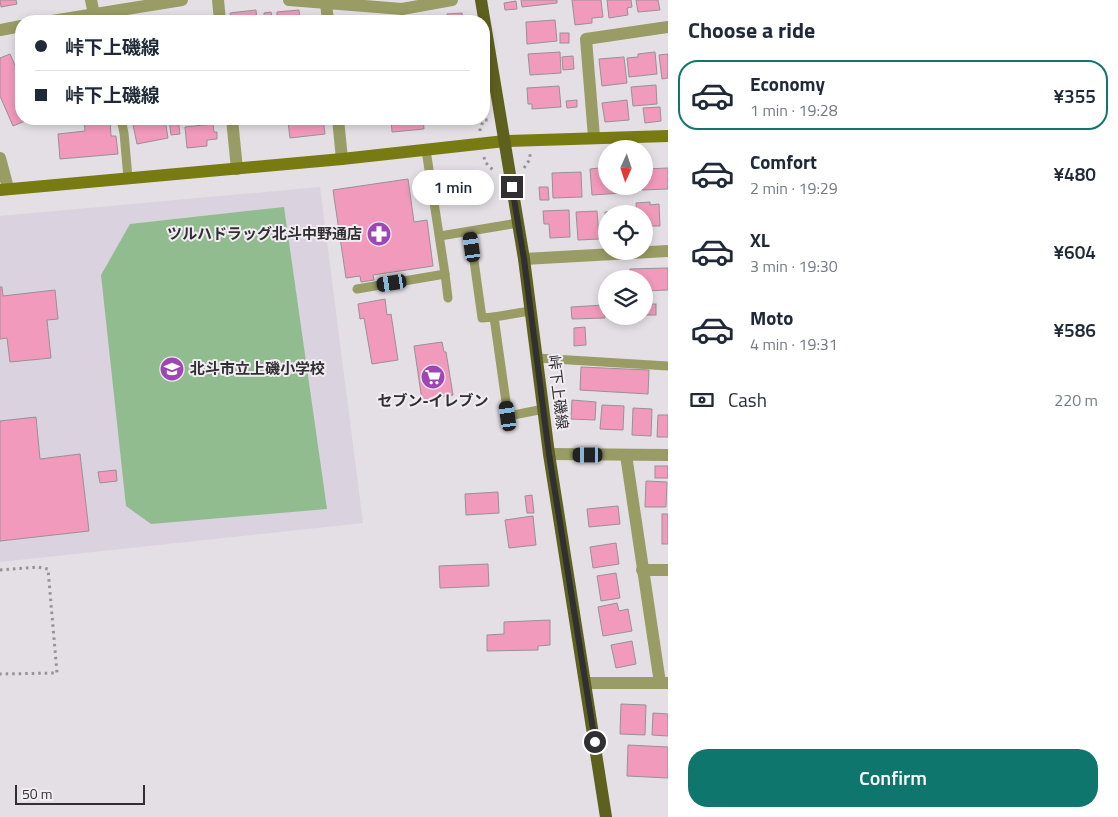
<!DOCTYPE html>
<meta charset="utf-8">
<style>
body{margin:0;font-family:"Titillium Web","Noto Sans JP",sans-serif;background:#f2f2f3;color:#1f2937;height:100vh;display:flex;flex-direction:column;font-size:19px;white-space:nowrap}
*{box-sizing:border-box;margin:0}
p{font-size:16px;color:#747a83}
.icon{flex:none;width:28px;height:28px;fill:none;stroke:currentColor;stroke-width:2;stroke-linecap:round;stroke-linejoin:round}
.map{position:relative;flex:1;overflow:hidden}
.details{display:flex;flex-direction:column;background:#fff;width:450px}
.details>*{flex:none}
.banner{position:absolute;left:15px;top:15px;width:475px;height:110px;border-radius:20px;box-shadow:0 2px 8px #0003;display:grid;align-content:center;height:110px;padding:0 20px;background:#fff}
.needle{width:32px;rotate:183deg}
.buttons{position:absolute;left:598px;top:140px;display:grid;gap:10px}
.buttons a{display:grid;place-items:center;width:55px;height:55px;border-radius:50%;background:#fff;box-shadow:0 2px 8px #0003;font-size:25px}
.scale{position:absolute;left:15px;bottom:12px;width:130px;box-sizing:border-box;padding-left:5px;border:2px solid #302f31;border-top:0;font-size:14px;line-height:18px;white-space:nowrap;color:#302f31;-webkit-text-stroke:4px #f0ecf2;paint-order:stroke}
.end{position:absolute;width:22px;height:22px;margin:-11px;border:6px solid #302f31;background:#fff;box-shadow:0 0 0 2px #fff}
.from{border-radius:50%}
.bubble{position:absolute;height:35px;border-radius:18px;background:#fff;box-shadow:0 2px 8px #0003;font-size:16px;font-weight:600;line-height:35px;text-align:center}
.car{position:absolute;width:15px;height:30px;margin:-15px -8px;border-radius:6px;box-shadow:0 0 4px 1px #0007;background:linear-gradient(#222 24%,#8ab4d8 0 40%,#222 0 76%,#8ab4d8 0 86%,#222 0)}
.banner b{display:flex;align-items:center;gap:18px;height:48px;font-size:19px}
.banner b+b{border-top:1px solid #e0e1e3}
.banner i{width:12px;height:12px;background:#1f2937}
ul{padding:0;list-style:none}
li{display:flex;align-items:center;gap:15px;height:70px;margin:0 10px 8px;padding:0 10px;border:2px solid transparent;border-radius:20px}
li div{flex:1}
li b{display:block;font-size:19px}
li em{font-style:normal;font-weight:600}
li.on{border-color:#0f766e}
li>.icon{width:45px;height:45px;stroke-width:1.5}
h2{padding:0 20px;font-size:22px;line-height:60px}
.pay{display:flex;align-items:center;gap:12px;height:55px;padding:0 20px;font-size:19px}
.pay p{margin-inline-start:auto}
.cta{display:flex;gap:10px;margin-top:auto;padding:10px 20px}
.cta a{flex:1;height:58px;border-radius:20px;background:#0f766e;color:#fff;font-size:20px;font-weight:600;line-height:58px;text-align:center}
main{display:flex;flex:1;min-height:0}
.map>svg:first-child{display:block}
.built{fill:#dad2de}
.green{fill:#90bc8f}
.building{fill:#f29abc;stroke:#989193}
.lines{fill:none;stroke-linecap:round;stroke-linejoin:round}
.path{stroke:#959397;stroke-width:3;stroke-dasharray:2.5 4;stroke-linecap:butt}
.lane{stroke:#999c64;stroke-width:9}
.street{stroke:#999c64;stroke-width:12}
.secondary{stroke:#787a12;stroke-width:12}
.primary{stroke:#5e601d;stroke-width:12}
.route{stroke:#302f31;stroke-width:6}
.labels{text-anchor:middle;stroke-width:4;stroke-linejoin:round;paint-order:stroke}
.poi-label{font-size:15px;font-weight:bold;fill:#302f31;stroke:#f0ecf2;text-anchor:end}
.street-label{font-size:15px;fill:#302f31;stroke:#f0ecf2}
</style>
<main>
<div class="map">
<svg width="668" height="817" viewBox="0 0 668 817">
<rect width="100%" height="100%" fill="#e3dfe5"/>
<polygon class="built" points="320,187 363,523 0,562 0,216"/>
<polygon class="green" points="284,207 327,509 151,524 126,506 101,275 130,224"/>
<g class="building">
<polygon points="0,0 16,0 17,4 1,7"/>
<polygon points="521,0 557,0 557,3 522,7"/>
<polygon points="572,0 601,0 603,17 592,18 592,23 575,25"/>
<polygon points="607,0 631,0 632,7 627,8 628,15 609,18"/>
<polygon points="636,0 658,0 660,10 638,12"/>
<polygon points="516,1 517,9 505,10 504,3"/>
<polygon points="256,10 257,21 232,21 230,13"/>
<polygon points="299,10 300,21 277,21 277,12"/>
<polygon points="271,12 273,21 264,21 264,13"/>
<polygon points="462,13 463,21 437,21 437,19 448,18 447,14"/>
<polygon points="197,16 198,21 169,21 169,20"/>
<polygon points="555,20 557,41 527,44 526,22"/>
<rect x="560" y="33" width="9" height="10"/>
<polygon points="560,52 561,73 530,75 528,54"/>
<polygon points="655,52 657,74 629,77 627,58 638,57 638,54"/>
<polygon points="10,54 21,79 21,119 30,119 13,126 0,96 0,58"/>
<polygon points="668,54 668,78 662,79 659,55"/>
<polygon points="573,56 574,69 563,70 562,57"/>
<polygon points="624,57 627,83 602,86 599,59"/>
<polygon points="656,85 657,104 633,106 631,87"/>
<polygon points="559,86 561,107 532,109 532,104 528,104 527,88"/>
<polygon points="577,100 577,107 567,108 566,101"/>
<polygon points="627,100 629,120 605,122 602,103"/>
<polygon points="660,107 661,121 645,123 643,108"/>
<polygon points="84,119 110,119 111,136 116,136 118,154 60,159 58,134 85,131"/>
<polygon points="138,119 165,119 168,138 137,144 132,120"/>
<polygon points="169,119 178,119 180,134 171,135"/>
<polygon points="323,119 325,134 290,138 288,122"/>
<polygon points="391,119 423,119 424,129 392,132"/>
<polygon points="213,124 214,132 217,132 217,139 207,140 207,146 187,148 185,127"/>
<polygon points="599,168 599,173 606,172 606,186 635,186 636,192 592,195 590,169"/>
<polygon points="668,168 668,189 642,190 644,169"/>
<polygon points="581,172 582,197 553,198 552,173"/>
<polygon points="408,179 414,222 427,220 433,266 373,275 374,280 361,282 360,276 346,278 333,190"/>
<polygon points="539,187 548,187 549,200 540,200"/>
<polygon points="650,202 650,205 659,204 660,226 651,226 652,238 644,239 644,214 637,214 636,203"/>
<polygon points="569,210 570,237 550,238 549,224 544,224 543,211"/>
<polygon points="630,210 631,214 606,214 606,232 605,212"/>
<polygon points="597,211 599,239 578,240 576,212"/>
<polygon points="668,268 668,290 644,291 644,279 630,279 630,269"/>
<polygon points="0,287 2,287 3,296 55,290 58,319 47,320 51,358 10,362 7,338 0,339"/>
<polygon points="385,299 387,315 391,314 398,360 372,364 364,318 360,319 358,304"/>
<rect x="644" y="304" width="12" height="11"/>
<polygon points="605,305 605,318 572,319 571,307"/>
<polygon points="585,327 586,345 574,346 574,328"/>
<polygon points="442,342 444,352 446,352 453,395 422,400 414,346"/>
<polygon points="581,367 649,370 648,394 580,390"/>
<polygon points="572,400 596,402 595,420 571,419"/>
<polygon points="602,405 624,406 623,430 600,429"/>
<polygon points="633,408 652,409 651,436 632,435"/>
<polygon points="658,415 668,415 668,437 657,437"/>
<polygon points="36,417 40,459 80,454 89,531 0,541 0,421"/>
<rect x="655" y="466" width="13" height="12"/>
<polygon points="116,470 117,481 100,483 98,472"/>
<polygon points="646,481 667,482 666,507 645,507"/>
<polygon points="498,492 499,513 466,515 465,494"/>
<polygon points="532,495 534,513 527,513 525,496"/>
<polygon points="618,506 620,524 589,527 587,509"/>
<rect x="662" y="514" width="6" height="30"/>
<polygon points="533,516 536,545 509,548 505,520"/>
<polygon points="616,543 619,564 593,568 590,547"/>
<polygon points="488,564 489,586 440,588 439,566"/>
<polygon points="616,573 620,598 601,601 597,576"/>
<polygon points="617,603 619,611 628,609 632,631 603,636 598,607"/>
<polygon points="550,620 550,645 538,646 538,650 487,651 487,635 504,634 504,622"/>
<polygon points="632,641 636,664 616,668 611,645"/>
<polygon points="621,704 646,705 645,735 620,734"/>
<polygon points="653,713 668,714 668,736 652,735"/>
<polygon points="628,745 668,747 668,778 627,776"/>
</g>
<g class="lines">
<g class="path">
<polyline points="480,131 480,128 484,120 488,120"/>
<polyline points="484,157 485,162 493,170 495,170"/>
<polyline points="524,168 530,159 530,154"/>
<polyline points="0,570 38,567 48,569 57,673 0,674"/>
</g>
<g class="lane">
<polyline points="121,119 124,133 128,178"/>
<polyline points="470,232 482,318 494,317"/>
<polyline points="440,236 518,223"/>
<polyline points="445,274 448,298"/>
<polyline points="357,289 445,274 426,150"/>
<polyline points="530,311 494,317 508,416 544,409"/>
<polyline points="537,358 668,366"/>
</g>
<g class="street">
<polyline points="91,0 94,14"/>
<polyline points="218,0 220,21"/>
<polyline points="289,0 402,9 452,0"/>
<polyline points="326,3 328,21"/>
<polyline points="52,21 182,0"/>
<polyline points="0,30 21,26"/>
<polyline points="232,119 237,169"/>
<polyline points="338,119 342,159"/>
<polyline points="594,137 586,39 668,27"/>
<polyline points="0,158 8,188"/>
<polyline points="524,259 668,251"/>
<polyline points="549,454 668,455"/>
<polyline points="626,455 660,683"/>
<polyline points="642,570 668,570"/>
<polyline points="586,683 668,683"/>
</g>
<polyline class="secondary" points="0,190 342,159 505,141 668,136"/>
<polyline class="primary" points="481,0 524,259 549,454 606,817"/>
</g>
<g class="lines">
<polyline class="route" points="512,187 524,259 549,454 595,742"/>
</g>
<defs>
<symbol id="pharmacy-disc" viewBox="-11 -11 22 22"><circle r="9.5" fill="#9e47b4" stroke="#f0ecf2"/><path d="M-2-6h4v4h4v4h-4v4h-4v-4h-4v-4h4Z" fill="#fff"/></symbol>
<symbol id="school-disc" viewBox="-11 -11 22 22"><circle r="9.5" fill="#9e47b4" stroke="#f0ecf2"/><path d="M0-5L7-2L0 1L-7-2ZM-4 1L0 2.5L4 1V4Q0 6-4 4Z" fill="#fff"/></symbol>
<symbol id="supermarket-disc" viewBox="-11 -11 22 22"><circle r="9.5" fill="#9e47b4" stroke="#f0ecf2"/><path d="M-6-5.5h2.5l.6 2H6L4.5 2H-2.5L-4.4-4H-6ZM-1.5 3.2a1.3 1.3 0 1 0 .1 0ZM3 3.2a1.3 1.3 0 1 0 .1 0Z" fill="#fff"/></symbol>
</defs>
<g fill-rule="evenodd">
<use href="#pharmacy-disc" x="365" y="220" width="28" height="28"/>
<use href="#school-disc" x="158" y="355" width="28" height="28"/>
<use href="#supermarket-disc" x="419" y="363" width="28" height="28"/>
</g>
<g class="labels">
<g class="poi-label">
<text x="362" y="239">ツルハドラッグ北斗中野通店</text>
<text x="190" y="374" text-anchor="start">北斗市立上磯小学校</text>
<text x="433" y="406" text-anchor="middle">セブン-イレブン</text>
</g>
<g class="street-label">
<text transform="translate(558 392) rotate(83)" y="5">峠下上磯線</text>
</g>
</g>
</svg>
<div class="buttons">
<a><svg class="needle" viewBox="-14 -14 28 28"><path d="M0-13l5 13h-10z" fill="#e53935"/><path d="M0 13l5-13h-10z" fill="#747a83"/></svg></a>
<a><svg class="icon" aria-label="locate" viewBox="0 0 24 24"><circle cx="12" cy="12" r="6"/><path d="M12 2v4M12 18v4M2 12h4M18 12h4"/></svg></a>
<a><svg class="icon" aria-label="layers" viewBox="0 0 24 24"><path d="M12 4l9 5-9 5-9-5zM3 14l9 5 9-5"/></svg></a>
</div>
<div class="scale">50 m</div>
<i class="end from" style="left:595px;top:742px"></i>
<i class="end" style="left:512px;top:187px"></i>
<div class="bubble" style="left:412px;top:170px;width:82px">1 min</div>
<i class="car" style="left:472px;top:247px;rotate:352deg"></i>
<i class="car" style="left:392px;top:283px;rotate:261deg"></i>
<i class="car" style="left:508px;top:416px;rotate:352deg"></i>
<i class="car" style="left:588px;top:455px;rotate:270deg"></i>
<div class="banner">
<b><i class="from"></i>峠下上磯線</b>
<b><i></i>峠下上磯線</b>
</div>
</div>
<section class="details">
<h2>Choose a ride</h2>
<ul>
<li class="on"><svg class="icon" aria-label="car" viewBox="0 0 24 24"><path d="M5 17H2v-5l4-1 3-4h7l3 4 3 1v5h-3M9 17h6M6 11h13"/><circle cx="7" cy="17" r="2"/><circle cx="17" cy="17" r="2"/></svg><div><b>Economy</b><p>1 min · 19:28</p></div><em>¥355</em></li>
<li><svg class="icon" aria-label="car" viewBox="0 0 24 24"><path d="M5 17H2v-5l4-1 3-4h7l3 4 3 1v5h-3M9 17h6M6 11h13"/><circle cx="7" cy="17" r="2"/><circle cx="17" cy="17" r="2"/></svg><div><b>Comfort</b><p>2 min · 19:29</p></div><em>¥480</em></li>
<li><svg class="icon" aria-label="car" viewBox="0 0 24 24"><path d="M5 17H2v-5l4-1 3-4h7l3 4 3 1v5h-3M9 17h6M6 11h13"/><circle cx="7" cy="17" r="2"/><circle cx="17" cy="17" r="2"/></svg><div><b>XL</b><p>3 min · 19:30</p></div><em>¥604</em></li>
<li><svg class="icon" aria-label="car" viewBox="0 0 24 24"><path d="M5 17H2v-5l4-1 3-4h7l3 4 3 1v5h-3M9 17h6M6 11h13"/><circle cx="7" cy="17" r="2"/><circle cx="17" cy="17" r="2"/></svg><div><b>Moto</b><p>4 min · 19:31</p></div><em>¥586</em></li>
</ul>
<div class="pay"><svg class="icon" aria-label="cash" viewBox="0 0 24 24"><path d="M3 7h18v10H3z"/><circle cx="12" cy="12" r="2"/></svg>Cash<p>220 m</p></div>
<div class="cta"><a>Confirm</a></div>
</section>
</main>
